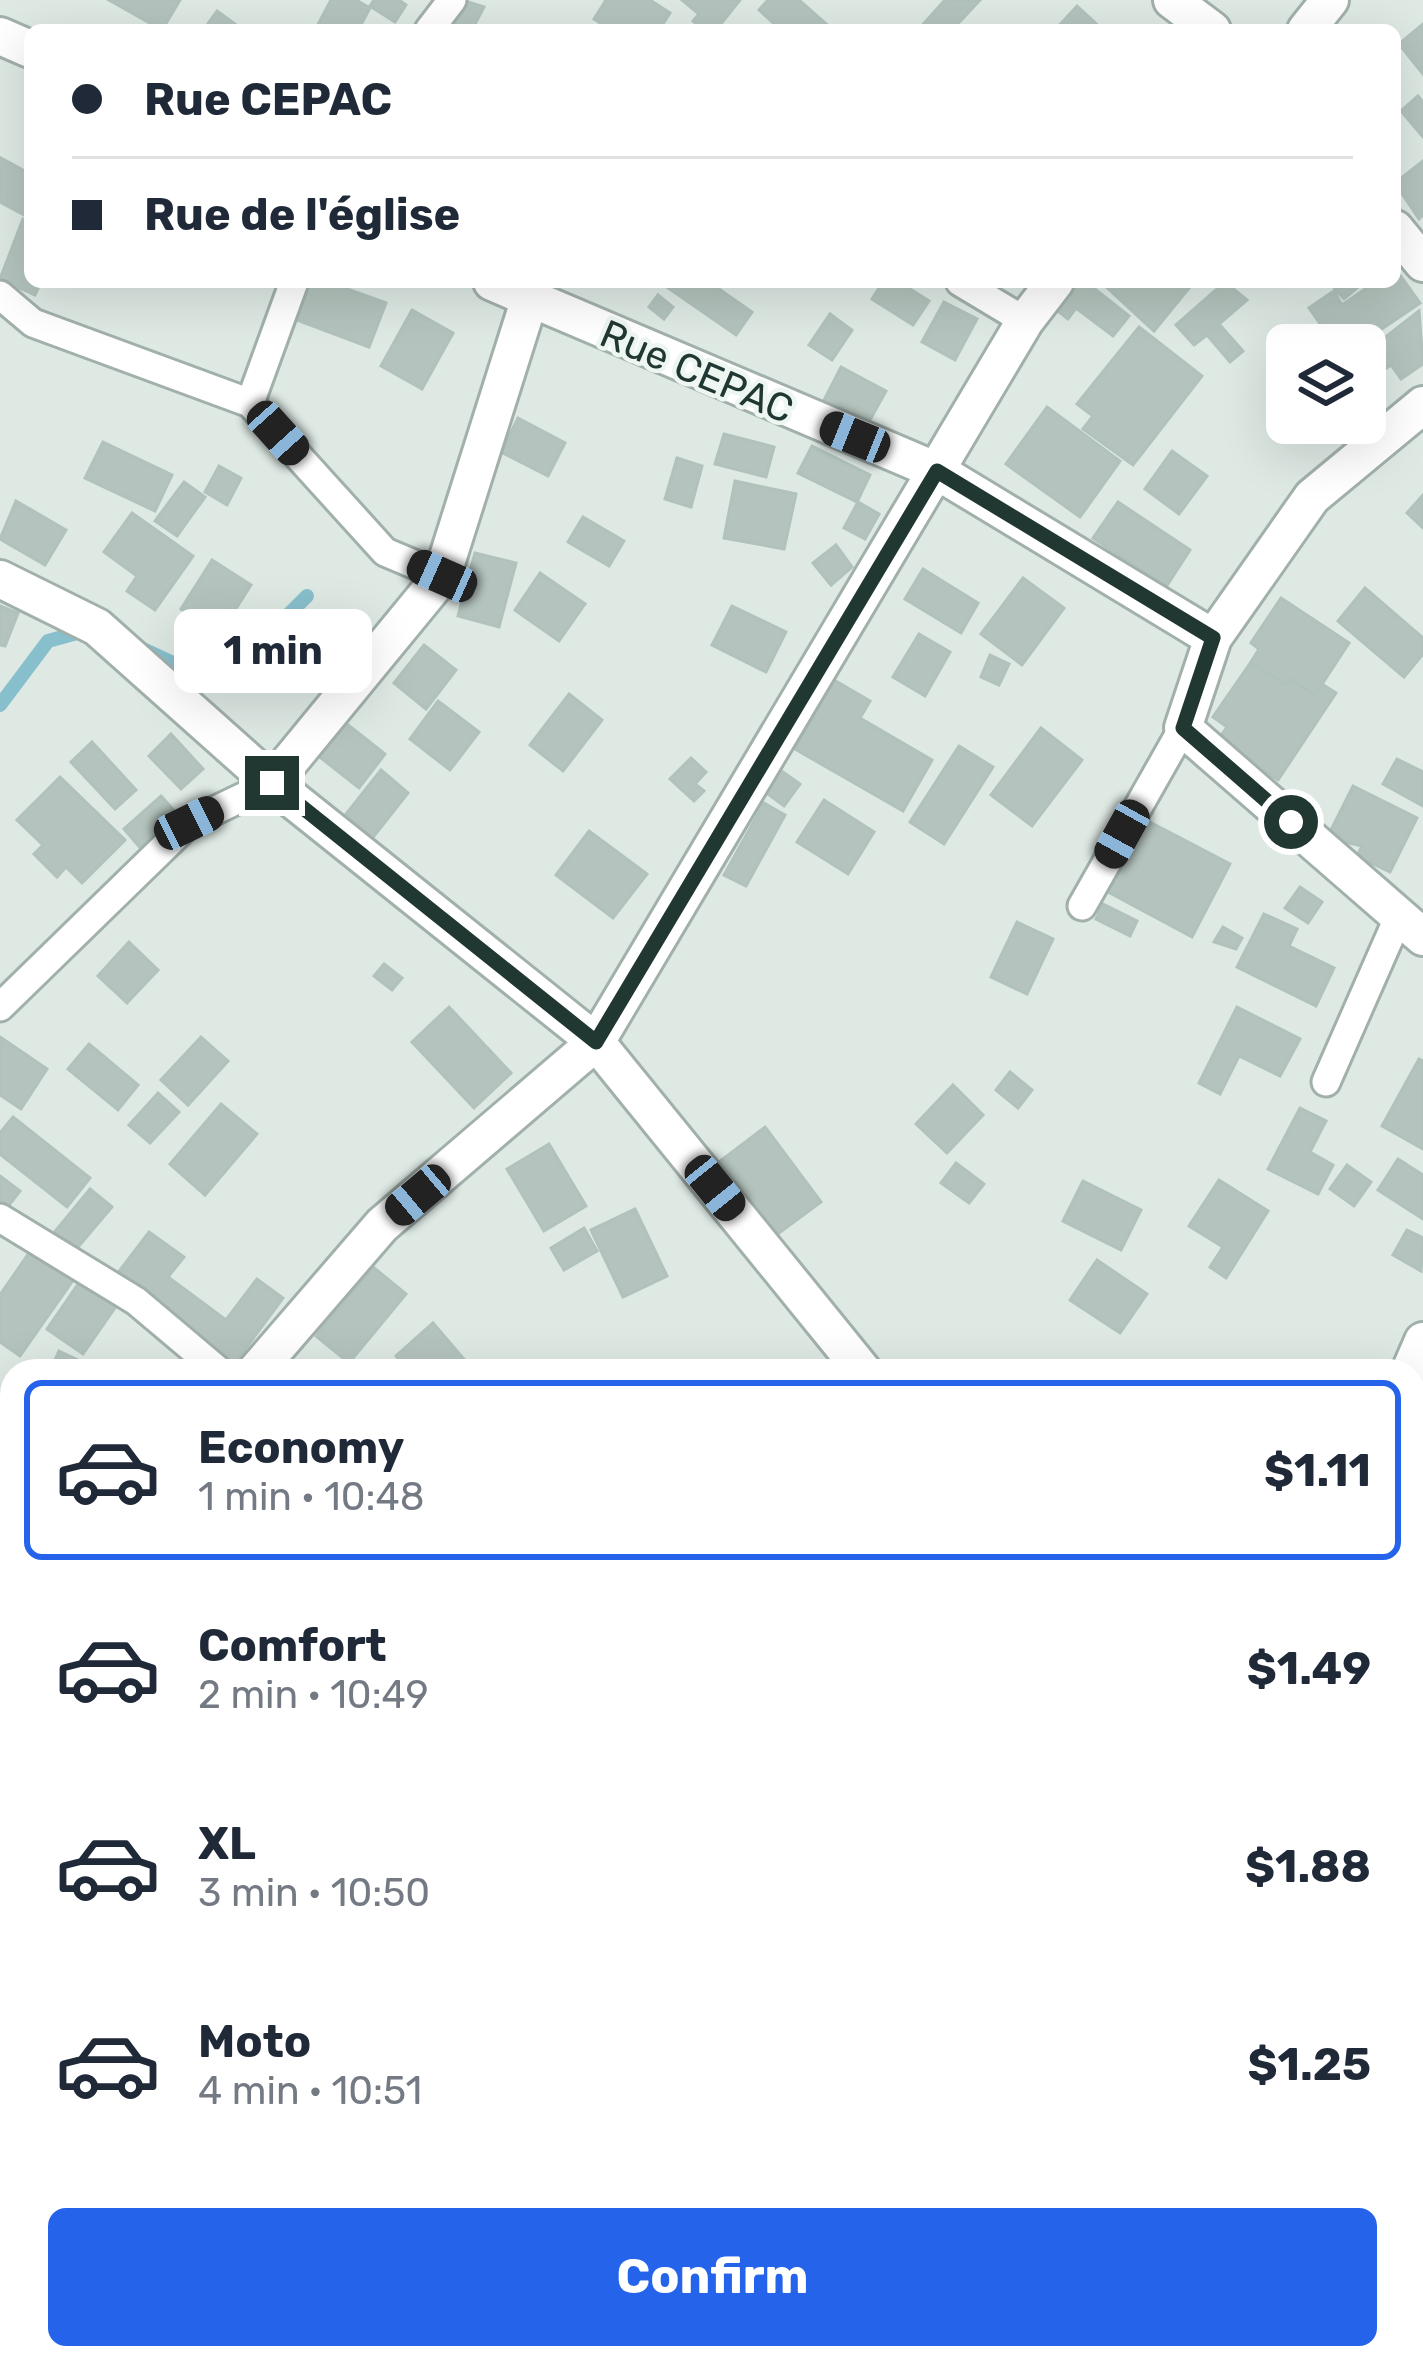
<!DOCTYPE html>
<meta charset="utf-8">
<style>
body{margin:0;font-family:Rubik,sans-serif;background:#f6f6f7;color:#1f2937;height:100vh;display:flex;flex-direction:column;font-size:45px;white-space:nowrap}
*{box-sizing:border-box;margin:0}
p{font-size:39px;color:#747a83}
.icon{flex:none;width:66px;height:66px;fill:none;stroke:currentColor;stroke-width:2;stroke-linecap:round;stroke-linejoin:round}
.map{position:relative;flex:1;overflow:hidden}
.drawer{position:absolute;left:0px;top:1359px;width:1425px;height:1011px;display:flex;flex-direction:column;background:#fff;border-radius:36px 36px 0 0;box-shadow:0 12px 48px #0002}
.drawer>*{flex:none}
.banner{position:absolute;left:24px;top:24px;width:1377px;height:264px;border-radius:18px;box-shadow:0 12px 48px #0002;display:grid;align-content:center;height:264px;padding:0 48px;background:#fff}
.controls{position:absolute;left:1266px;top:324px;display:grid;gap:24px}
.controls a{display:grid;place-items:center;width:120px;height:120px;border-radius:18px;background:#fff;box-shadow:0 12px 48px #0002;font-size:60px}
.end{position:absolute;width:54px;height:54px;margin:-27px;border:15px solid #213732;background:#fff;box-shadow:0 0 0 6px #fff}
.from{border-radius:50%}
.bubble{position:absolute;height:84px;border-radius:18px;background:#fff;box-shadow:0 12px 48px #0002;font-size:39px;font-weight:700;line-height:84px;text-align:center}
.car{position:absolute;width:36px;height:72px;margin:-36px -18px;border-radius:15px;box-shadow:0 0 9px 3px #0007;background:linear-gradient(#222 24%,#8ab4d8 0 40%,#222 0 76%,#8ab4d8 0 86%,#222 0)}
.banner b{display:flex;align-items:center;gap:42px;height:114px;font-size:45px}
.banner b+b{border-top:3px solid #e0e1e3}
.banner i{width:30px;height:30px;background:#1f2937}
ul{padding:21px 0 0;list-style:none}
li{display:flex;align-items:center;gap:36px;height:180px;margin:0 24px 18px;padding:0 24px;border:6px solid transparent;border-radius:18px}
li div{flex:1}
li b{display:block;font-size:45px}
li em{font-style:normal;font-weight:700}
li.on{border-color:#2563eb}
li>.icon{width:108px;height:108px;stroke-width:1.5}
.button{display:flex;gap:24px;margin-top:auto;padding:24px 48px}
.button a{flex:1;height:138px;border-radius:18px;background:#2563eb;color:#fff;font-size:48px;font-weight:700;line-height:138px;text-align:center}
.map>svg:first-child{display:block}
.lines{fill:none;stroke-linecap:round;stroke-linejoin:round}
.stream{stroke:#88bfcc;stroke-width:14}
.building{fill:#b4c3bd;stroke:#b1c2bc;stroke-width:3}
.lane-casing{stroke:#a2b0ab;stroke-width:33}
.street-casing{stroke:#a2b0ab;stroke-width:42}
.lane{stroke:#fff;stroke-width:27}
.street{stroke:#fff;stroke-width:36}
.route{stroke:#213732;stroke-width:15}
.labels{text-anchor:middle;stroke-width:9;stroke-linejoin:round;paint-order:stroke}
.street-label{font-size:39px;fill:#213732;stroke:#eef6f2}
</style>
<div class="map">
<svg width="1423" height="2369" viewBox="0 0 1423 2369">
<rect width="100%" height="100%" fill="#dee9e4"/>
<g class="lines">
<g class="stream">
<polyline points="141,648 186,669 237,666 307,596"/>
<polyline points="0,705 48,641 88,630"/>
</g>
</g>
<g class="building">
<polygon points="109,0 180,0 162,30"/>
<polygon points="331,0 356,0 370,8 358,30 315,30"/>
<polygon points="374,0 399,0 406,5 395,22 370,6"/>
<polygon points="462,0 484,7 472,30 451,23"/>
<polygon points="606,0 650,0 670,13 659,30 611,30 594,19"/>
<polygon points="682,0 740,0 716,30 704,30 693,21 699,14"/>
<polygon points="768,0 799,0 833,30 781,30 759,10"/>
<polygon points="945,0 979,1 952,30 918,30"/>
<polygon points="1077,6 1103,30 1055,30"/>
<polygon points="217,11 235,24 230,30 204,29"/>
<polygon points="1423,24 1423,74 1399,44"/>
<polygon points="1418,96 1423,102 1423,137 1401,111"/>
<polygon points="1,158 30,174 30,218 0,202"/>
<polygon points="1423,161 1423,215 1419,219 1395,183"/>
<polygon points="23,219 30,223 30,282 41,282 35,295 0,279"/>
<polygon points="1395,268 1420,303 1358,345 1335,345 1309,308 1334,291 1342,305 1375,282 1395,282"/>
<polygon points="305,282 328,282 386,303 369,347 292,318"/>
<polygon points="709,282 752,312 736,335 661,283"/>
<polygon points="883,282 899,282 929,301 913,325 872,299"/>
<polygon points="1070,282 1086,282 1129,316 1113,336 1076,308 1068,319 1051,306"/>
<polygon points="1101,282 1194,282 1154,331"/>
<polygon points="1225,282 1247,300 1219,324 1243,351 1230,362 1207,335 1194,345 1176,325"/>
<polygon points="1329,282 1364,282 1344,299"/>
<polygon points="658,295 673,307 664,319 649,307"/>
<polygon points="944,302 977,319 955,360 922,342"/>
<polygon points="412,310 453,333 422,389 381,366"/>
<polygon points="1419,311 1423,364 1401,379 1391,365 1365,383 1365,353"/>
<polygon points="830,314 852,330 832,360 809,345"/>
<polygon points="1139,327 1202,376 1133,465 1083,429 1093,416 1077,404"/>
<polygon points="1287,362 1287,399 1269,386"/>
<polygon points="841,367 886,391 866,427 822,404"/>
<polygon points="1047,407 1120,461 1080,517 1006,464"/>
<polygon points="518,418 565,443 548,476 501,452"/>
<polygon points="724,434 774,447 766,477 715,464"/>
<polygon points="103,442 172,475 155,511 85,478"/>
<polygon points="812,446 870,475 857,502 798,473"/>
<polygon points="1172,451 1207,476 1179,514 1145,489"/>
<polygon points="677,458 702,466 691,507 665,499"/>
<polygon points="219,466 241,478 227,505 205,492"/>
<polygon points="735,481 796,494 784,549 724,538"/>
<polygon points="184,482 205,497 177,536 155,521"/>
<polygon points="1423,495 1423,528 1407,513"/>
<polygon points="16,501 66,530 45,565 0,539"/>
<polygon points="858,502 879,514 865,539 844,528"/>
<polygon points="1118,502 1190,550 1166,587 1093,538"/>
<polygon points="132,513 193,556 155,610 127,591 137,576 104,552"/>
<polygon points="583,517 624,541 609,566 568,542"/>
<polygon points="836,545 852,567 831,585 813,563"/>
<polygon points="475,553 516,563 499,627 458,616"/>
<polygon points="212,560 251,585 220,634 181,609"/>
<polygon points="923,569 978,603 961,633 905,599"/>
<polygon points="540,573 585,604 559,641 515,610"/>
<polygon points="1023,578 1064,608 1022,665 981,634"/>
<polygon points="1365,588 1423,638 1423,654 1404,677 1338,621"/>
<polygon points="1281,598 1349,643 1315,695 1290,679 1286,685 1251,662 1259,649 1251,643"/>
<polygon points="0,606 18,613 5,646 0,645"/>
<polygon points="732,606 786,632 766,672 712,645"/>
<polygon points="919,634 950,652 925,696 893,677"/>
<polygon points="424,645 456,670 426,709 394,683"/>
<polygon points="990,655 1009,664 999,685 981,677"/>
<polygon points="1251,662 1286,685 1290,679 1315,695 1322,684 1336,693 1278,780 1218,740 1227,727 1213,717"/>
<polygon points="834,680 870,701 860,718 932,760 903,811 795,749"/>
<polygon points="569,694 602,720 563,771 530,745"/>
<polygon points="438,701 479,732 450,770 410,739"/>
<polygon points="343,721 385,754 359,788 316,754"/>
<polygon points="1041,728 1082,760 1032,826 991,795"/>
<polygon points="171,734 203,769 181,789 149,756"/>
<polygon points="92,742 136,790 115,809 71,762"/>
<polygon points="959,746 993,767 944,844 910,822"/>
<polygon points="691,758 706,772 695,784 704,791 694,801 670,779"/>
<polygon points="1397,759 1423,772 1423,806 1383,784"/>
<polygon points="381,770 408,793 367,845 339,823"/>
<polygon points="780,770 800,784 784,806 765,792"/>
<polygon points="60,777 125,840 82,883 66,867 57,877 34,854 43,845 17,820"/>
<polygon points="1353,786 1417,818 1390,872 1357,856 1362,846 1327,838"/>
<polygon points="161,796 180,817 142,850 124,829"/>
<polygon points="824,800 874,832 848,874 797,842"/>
<polygon points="764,803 785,815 746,886 724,875"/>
<polygon points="1146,820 1230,864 1192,937 1108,892"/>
<polygon points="589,831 647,874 613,918 556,875"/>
<polygon points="1300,887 1322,902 1308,923 1285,908"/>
<polygon points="1103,904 1137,921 1130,936 1096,919"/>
<polygon points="1264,914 1297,929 1289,946 1334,968 1316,1006 1237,967"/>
<polygon points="1017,922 1053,939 1027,994 991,977"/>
<polygon points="1223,927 1242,938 1236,949 1214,942"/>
<polygon points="129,942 158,970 127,1003 98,976"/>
<polygon points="384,964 402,978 392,990 374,976"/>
<polygon points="449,1007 511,1073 474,1108 412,1042"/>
<polygon points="1237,1007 1300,1039 1280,1076 1239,1056 1220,1094 1199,1083"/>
<polygon points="0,1037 47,1069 21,1109 0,1095"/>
<polygon points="201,1037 228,1061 188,1105 161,1080"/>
<polygon points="89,1044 138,1085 118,1110 68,1069"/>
<polygon points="1419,1059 1423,1061 1423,1149 1382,1126"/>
<polygon points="1010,1072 1032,1090 1018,1108 996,1090"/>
<polygon points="953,1085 983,1115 947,1153 916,1124"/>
<polygon points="158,1093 179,1112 150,1143 129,1125"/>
<polygon points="221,1104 257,1134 205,1195 170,1164"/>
<polygon points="1300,1108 1326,1121 1310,1152 1333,1165 1318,1194 1268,1169"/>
<polygon points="13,1117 90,1178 67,1207 0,1154 0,1133"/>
<polygon points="765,1127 821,1202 775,1236 719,1162"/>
<polygon points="549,1144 586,1206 544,1231 507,1169"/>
<polygon points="1398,1159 1423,1175 1423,1219 1378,1190"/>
<polygon points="956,1163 984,1184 969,1203 941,1183"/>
<polygon points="1347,1165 1371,1182 1354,1206 1330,1189"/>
<polygon points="0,1176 20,1191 2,1214 0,1213"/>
<polygon points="1219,1180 1268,1211 1226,1278 1210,1267 1223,1247 1189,1226"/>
<polygon points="1083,1181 1141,1210 1121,1250 1063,1221"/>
<polygon points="90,1189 112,1207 73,1253 52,1235"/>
<polygon points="635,1209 667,1276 623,1297 591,1230"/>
<polygon points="584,1228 597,1251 564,1270 551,1248"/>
<polygon points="1407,1230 1423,1238 1421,1271 1393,1255"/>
<polygon points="149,1232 184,1257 168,1277 226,1320 257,1279 283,1298 232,1367 114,1278"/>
<polygon points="31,1250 74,1279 20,1356 0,1342 0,1295"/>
<polygon points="1097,1260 1147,1294 1120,1333 1070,1300"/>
<polygon points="373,1267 406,1294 349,1363 316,1336"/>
<polygon points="83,1277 119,1302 83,1354 47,1329"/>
<polygon points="433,1323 474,1371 409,1371 396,1356"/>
<polygon points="59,1351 95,1368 93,1371 50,1371"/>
<polygon points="1420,1414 1423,1416 1423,1448 1413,1444"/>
<polygon points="12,1580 12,1615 0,1606"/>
<polygon points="1423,2084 1423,2126 1413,2134 1413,2092"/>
<polygon points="1423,2181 1423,2215 1413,2202 1413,2189"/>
<polygon points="1423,2317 1423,2369 1385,2369 1393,2358 1413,2358 1413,2331"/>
<polygon points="209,2358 238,2358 244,2369 205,2369 201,2362"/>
<polygon points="588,2358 653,2358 655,2365 591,2369"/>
<polygon points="748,2358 800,2358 804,2369 751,2369"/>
</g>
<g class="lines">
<defs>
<g id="lane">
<polyline points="429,30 452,0"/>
<polyline points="960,282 1025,321"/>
<polyline points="0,295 33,323 250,403 385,552 442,576"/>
<polyline points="250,403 294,282"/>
<polyline points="1082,906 1183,728"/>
<polyline points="0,1007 189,823 272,783"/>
<polyline points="1326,1082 1399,916"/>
<polyline points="0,1218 136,1301 219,1371"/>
<polyline points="137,2358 140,2369"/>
</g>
<g id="street">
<polyline points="1172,0 1212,30"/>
<polyline points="1306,30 1330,0"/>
<polyline points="0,36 30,49"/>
<polyline points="1395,229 1423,263"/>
<polyline points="492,282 937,471 1213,638"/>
<polyline points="1423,405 1312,497 1213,638 1183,728 1423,937"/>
<polyline points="0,579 97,627 272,783 596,1042 863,1371"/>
<polyline points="272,783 442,576 529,301"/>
<polyline points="256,1371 382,1225 596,1042 1025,321 1055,282"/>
<polyline points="1410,1371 1423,1341"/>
<polyline points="0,1474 12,1481"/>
<polyline points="0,1711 12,1701"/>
<polyline points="1413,2006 1423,2017"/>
<polyline points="1413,2074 1423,2066"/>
<polyline points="0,2303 12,2302"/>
<polyline points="169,2358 180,2358"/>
<polyline points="706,2358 709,2369"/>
<polyline points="1201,2369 1207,2358"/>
</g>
</defs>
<use href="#lane" class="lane-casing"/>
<use href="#street" class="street-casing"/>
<use href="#lane" class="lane"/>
<use href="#street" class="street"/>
</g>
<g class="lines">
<polyline class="route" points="272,783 596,1042 937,471 1213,638 1183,728 1291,822"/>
</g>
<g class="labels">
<g class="street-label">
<text transform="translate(697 371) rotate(23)" y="14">Rue CEPAC</text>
</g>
</g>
</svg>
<div class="controls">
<a><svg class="icon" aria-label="layers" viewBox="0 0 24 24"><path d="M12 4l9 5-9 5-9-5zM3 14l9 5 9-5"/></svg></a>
</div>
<i class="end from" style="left:1291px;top:822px"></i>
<i class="end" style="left:272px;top:783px"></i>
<div class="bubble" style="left:174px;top:609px;width:198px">1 min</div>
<i class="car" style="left:278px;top:433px;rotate:138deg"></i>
<i class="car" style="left:855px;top:437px;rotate:292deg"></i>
<i class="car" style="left:442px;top:576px;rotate:294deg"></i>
<i class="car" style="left:189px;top:823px;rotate:64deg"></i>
<i class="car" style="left:1122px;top:834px;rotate:209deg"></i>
<i class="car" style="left:715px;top:1188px;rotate:141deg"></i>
<i class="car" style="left:418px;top:1195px;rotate:230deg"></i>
<div class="banner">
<b><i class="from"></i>Rue CEPAC</b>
<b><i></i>Rue de l'église</b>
</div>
<section class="drawer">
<ul>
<li class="on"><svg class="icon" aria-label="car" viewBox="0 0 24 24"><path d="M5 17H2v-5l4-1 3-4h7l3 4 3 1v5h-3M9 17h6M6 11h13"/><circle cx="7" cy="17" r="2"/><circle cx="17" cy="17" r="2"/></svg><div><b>Economy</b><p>1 min · 10:48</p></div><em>$1.11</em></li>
<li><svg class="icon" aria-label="car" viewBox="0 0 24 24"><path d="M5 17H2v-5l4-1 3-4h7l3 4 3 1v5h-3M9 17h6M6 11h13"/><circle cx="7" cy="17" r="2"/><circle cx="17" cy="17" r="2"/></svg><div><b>Comfort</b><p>2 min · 10:49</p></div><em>$1.49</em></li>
<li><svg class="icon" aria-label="car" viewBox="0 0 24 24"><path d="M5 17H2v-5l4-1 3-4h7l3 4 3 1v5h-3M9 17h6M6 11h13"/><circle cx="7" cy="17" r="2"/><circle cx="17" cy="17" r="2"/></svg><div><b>XL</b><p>3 min · 10:50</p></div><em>$1.88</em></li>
<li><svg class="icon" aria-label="car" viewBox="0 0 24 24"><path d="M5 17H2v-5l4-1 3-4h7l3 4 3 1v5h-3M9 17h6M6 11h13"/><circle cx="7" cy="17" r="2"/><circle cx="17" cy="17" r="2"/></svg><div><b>Moto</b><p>4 min · 10:51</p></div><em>$1.25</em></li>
</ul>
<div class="button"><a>Confirm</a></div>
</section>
</div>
